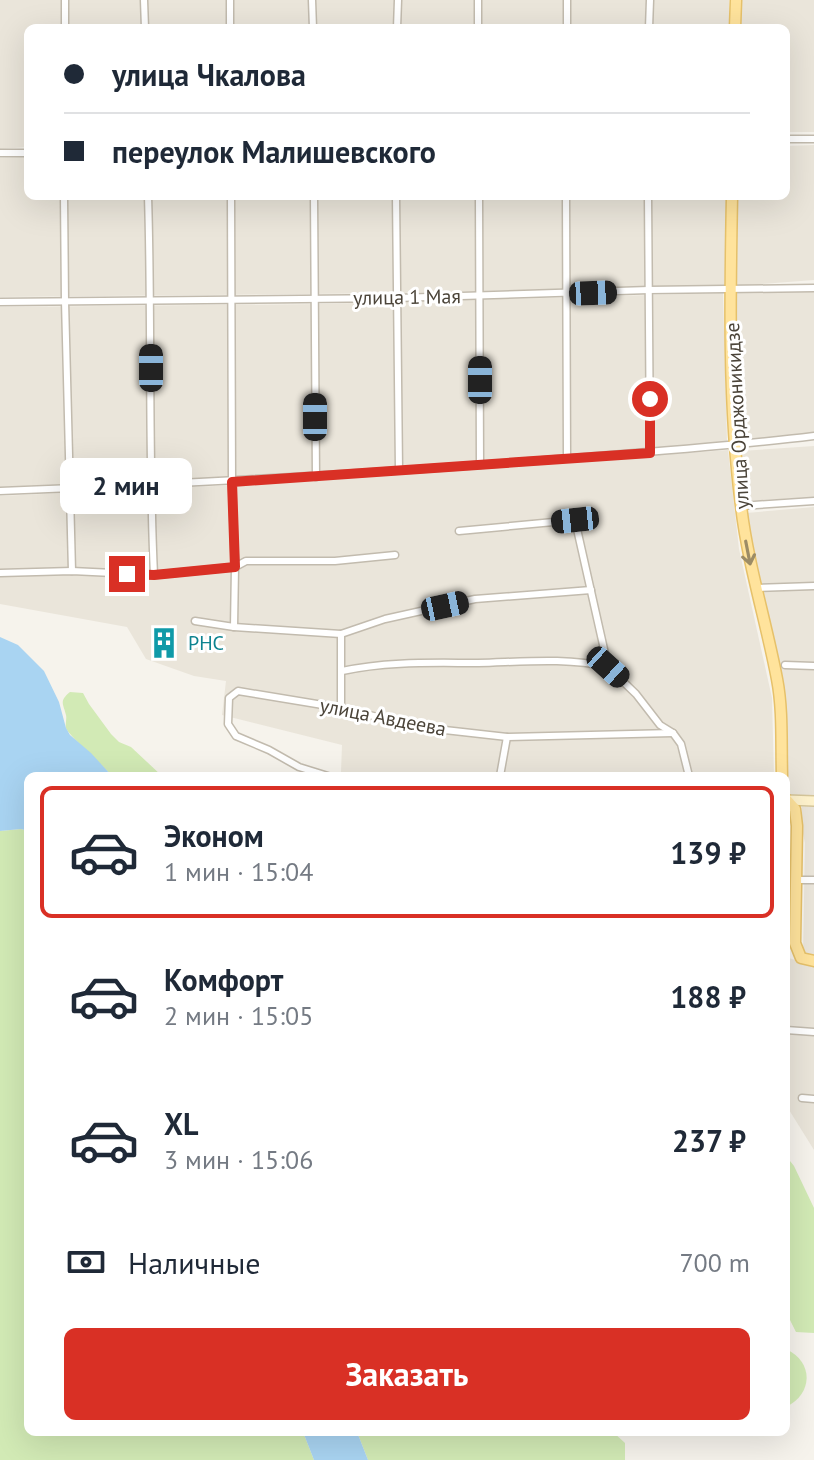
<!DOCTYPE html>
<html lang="ru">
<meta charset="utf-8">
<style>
body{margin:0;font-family:"PT Sans",sans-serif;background:#f6f6f7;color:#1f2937;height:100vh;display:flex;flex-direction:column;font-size:30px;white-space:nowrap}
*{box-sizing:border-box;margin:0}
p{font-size:26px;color:#747a83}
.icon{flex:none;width:44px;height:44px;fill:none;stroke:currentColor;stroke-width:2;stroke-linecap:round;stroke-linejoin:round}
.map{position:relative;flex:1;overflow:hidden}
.sheet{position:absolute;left:24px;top:772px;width:766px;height:664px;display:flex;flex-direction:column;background:#fff;border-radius:12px;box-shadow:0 8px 32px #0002}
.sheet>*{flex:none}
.guide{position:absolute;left:24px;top:24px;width:766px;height:176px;border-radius:12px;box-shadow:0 8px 32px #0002;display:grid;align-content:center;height:176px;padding:0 40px;background:#fff}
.end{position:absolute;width:36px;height:36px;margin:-18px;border:10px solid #d93025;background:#fff;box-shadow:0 0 0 4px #fff}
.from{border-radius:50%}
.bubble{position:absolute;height:56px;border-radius:12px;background:#fff;box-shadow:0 8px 32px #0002;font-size:26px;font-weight:700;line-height:56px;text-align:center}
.car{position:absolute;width:24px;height:48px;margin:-24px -12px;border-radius:10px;box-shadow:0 0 6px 2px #0007;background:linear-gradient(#222 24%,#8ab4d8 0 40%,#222 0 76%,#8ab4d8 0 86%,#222 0)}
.guide b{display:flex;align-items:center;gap:28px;height:76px;font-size:30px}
.guide b+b{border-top:2px solid #e0e1e3}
.guide i{width:20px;height:20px;background:#1f2937}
ul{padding:14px 0 0;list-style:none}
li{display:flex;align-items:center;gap:24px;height:132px;margin:0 16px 12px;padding:0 24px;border:4px solid transparent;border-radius:12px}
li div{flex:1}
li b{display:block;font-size:30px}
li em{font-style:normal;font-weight:700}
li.active{border-color:#d93025}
li>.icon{width:72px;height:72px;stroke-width:1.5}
.pay{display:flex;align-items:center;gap:20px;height:88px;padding:0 40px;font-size:30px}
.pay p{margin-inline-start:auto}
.cta{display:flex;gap:16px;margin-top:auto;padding:16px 40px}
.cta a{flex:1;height:92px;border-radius:12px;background:#d93025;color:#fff;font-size:32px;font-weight:700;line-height:92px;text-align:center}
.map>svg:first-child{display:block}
.residential{fill:#eae5da}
.green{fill:#d2eab5}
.water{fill:#a9d4f2}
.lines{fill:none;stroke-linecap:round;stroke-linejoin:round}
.street-casing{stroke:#c2bbae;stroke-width:9}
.secondary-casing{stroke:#d6c79b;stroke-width:12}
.primary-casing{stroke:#e6c16a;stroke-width:13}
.street{stroke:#fff;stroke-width:6}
.secondary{stroke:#fff3cd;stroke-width:9}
.primary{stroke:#ffe39c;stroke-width:10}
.oneway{stroke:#9c8c66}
.route{stroke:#d93025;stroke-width:10}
.labels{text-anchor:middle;stroke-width:6;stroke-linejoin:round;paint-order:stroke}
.street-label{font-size:20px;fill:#4b4439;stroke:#fff}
.culture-label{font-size:20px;fill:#0d838f;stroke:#fff;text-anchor:start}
</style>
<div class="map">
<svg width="814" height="1460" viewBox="0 0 814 1460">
<rect width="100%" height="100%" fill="#f6f3ec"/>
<g class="residential">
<polygon points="0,0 729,0 729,28 28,28 28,147 0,149"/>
<polygon points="739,0 814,0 814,132 786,132 786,28 739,28"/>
<polygon points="814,145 814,280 734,286 736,196 786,196 786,146"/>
<polygon points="28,157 28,196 727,196 726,285 403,293 0,297 0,158"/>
<polygon points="814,291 814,434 738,443 734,293"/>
<polygon points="723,293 727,442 642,451 236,479 0,487 0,307 322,304"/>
<polygon points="814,446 814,497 745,501 741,451"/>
<polygon points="728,450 739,549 772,698 774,776 372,776 341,772 342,745 222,715 226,681 194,676 146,659 127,627 0,604 0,496 236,485"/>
<polygon points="814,507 814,796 789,796 780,665 756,581 746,513"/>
<polygon points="802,807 814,807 814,958 803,955 805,843 802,829"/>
<polygon points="786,957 801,962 814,963 814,1150 786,1105"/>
</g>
<g class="green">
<path d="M 70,692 L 83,693 L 89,704 L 111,734 L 119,742 L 131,747 L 162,776 L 112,776 C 104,766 67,734 66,728 C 65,724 67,719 66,715 C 63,703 59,701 70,692 Z"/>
<polygon points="21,829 28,831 28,1432 303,1432 314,1460 0,1460 0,831"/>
<polygon points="786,1156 794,1166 814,1208 814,1333 796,1332 790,1320 786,1319"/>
<path d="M 786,1349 C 814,1362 813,1394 786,1407 Z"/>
<polygon points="357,1432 613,1432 625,1443 625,1460 368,1460"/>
</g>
<g class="water">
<polygon points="0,637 18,645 44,671 59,702 66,728 70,735 91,753 112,776 28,776 28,831 21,829 0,831"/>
<polygon points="303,1432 357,1432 368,1460 314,1460"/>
</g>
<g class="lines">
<defs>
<g id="street">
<polyline points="144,0 145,28"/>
<polyline points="230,0 230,28"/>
<polyline points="312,0 313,28"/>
<polyline points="65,28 65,0"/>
<polyline points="397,28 398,0"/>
<polyline points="478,28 478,0"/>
<polyline points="567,28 567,0"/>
<polyline points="649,28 650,0"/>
<polyline points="786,139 814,139"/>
<polyline points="0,153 28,153"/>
<polyline points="64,196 65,301 72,571"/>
<path d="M 148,196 C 152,322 148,449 154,575"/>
<polyline points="231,196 232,482 235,567 234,627"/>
<polyline points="314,196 316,477"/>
<polyline points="396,196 399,470"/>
<polyline points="479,196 480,465"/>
<polyline points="566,196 567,458"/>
<polyline points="648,196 650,453"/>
<polyline points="0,302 396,298 649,290 814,288"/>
<path d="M 0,491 C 173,484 346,475 519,462 C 618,454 716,448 814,436"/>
<polyline points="740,506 814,501"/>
<polyline points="459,531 575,520 608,667 636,694 660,725 673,733 681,744 689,776"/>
<polyline points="0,573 72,571 154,575 235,567 246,561 335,561 395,555"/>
<polyline points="756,588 814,586"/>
<polyline points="195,621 234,627 341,634 385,619 475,599 591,590"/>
<polyline points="341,634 341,708"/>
<polyline points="785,665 814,666"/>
<path d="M 342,671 C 387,661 433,663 478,663 C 521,662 566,657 608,667"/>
<polyline points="328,776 299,767 269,750 236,736 228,724 229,698 238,691 341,708 418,727 507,737 673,733"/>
<polyline points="500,776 507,737"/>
<polyline points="797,880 814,880"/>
<polyline points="786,1030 814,1032"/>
<polyline points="802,1098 814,1099"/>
</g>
<polyline id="secondary" points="787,800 814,801"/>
<g id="primary">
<polyline points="735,28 736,0"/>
<path d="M 732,196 C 730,299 728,404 741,506 C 748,565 766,621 777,679 C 783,710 781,744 782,776"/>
<polyline points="786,799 795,809 797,826 795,943 801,958 814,961"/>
</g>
</defs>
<use href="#street" class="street-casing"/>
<use href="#secondary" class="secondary-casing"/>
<use href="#primary" class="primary-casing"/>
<use href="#street" class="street"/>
<use href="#secondary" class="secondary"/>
<use href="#primary" class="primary"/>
</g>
<defs><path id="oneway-shaft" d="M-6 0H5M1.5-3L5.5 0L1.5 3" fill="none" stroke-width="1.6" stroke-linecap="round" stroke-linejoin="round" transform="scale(2)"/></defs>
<use class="oneway" href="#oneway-shaft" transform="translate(748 553) rotate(79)"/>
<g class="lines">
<polyline class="route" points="127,574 154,575 235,567 232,482 650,453 650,399"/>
</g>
<defs>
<symbol id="building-bare" viewBox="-9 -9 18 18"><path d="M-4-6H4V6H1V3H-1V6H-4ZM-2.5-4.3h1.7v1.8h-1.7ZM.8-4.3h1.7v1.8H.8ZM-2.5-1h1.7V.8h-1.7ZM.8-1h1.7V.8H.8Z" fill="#0f9aa8" stroke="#fff" stroke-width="2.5" paint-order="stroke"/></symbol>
</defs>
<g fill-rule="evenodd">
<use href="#building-bare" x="142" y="621" width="44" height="44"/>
</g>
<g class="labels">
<g class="street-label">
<text transform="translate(407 297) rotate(-1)" y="7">улица 1 Мая</text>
<text transform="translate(737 416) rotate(-93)" y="7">улица Орджоникидзе</text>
<text transform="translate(383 717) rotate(11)" y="7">улица Авдеева</text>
</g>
<g class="culture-label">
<text x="188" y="650">РНС</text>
</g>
</g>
</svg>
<i class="end from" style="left:650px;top:399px"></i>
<i class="end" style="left:127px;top:574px"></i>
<div class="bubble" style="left:60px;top:458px;width:132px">2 мин</div>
<i class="car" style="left:593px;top:293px;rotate:88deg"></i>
<i class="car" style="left:151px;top:368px;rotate:0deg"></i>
<i class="car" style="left:480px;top:380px;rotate:0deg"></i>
<i class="car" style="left:315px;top:417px;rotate:0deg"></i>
<i class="car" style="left:575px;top:520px;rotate:264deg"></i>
<i class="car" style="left:445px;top:606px;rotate:78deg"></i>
<i class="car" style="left:608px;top:667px;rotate:132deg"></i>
<div class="guide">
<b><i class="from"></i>улица Чкалова</b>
<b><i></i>переулок Малишевского</b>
</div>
<section class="sheet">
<ul>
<li class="active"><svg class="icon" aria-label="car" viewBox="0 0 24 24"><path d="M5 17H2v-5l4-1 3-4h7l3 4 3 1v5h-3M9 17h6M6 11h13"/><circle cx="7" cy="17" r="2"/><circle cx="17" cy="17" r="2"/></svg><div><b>Эконом</b><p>1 мин · 15:04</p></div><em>139 ₽</em></li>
<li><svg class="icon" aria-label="car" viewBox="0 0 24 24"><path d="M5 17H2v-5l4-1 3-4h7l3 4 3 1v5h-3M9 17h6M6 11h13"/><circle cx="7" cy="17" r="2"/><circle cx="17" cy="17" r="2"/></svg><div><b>Комфорт</b><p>2 мин · 15:05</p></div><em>188 ₽</em></li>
<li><svg class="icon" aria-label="car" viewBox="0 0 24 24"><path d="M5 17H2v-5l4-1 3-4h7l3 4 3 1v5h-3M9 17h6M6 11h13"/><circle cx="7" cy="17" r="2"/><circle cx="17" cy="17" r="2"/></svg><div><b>XL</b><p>3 мин · 15:06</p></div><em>237 ₽</em></li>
</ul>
<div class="pay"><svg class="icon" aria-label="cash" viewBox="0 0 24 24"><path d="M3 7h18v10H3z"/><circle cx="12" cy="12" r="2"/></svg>Наличные<p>700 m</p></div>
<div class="cta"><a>Заказать</a></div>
</section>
</div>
